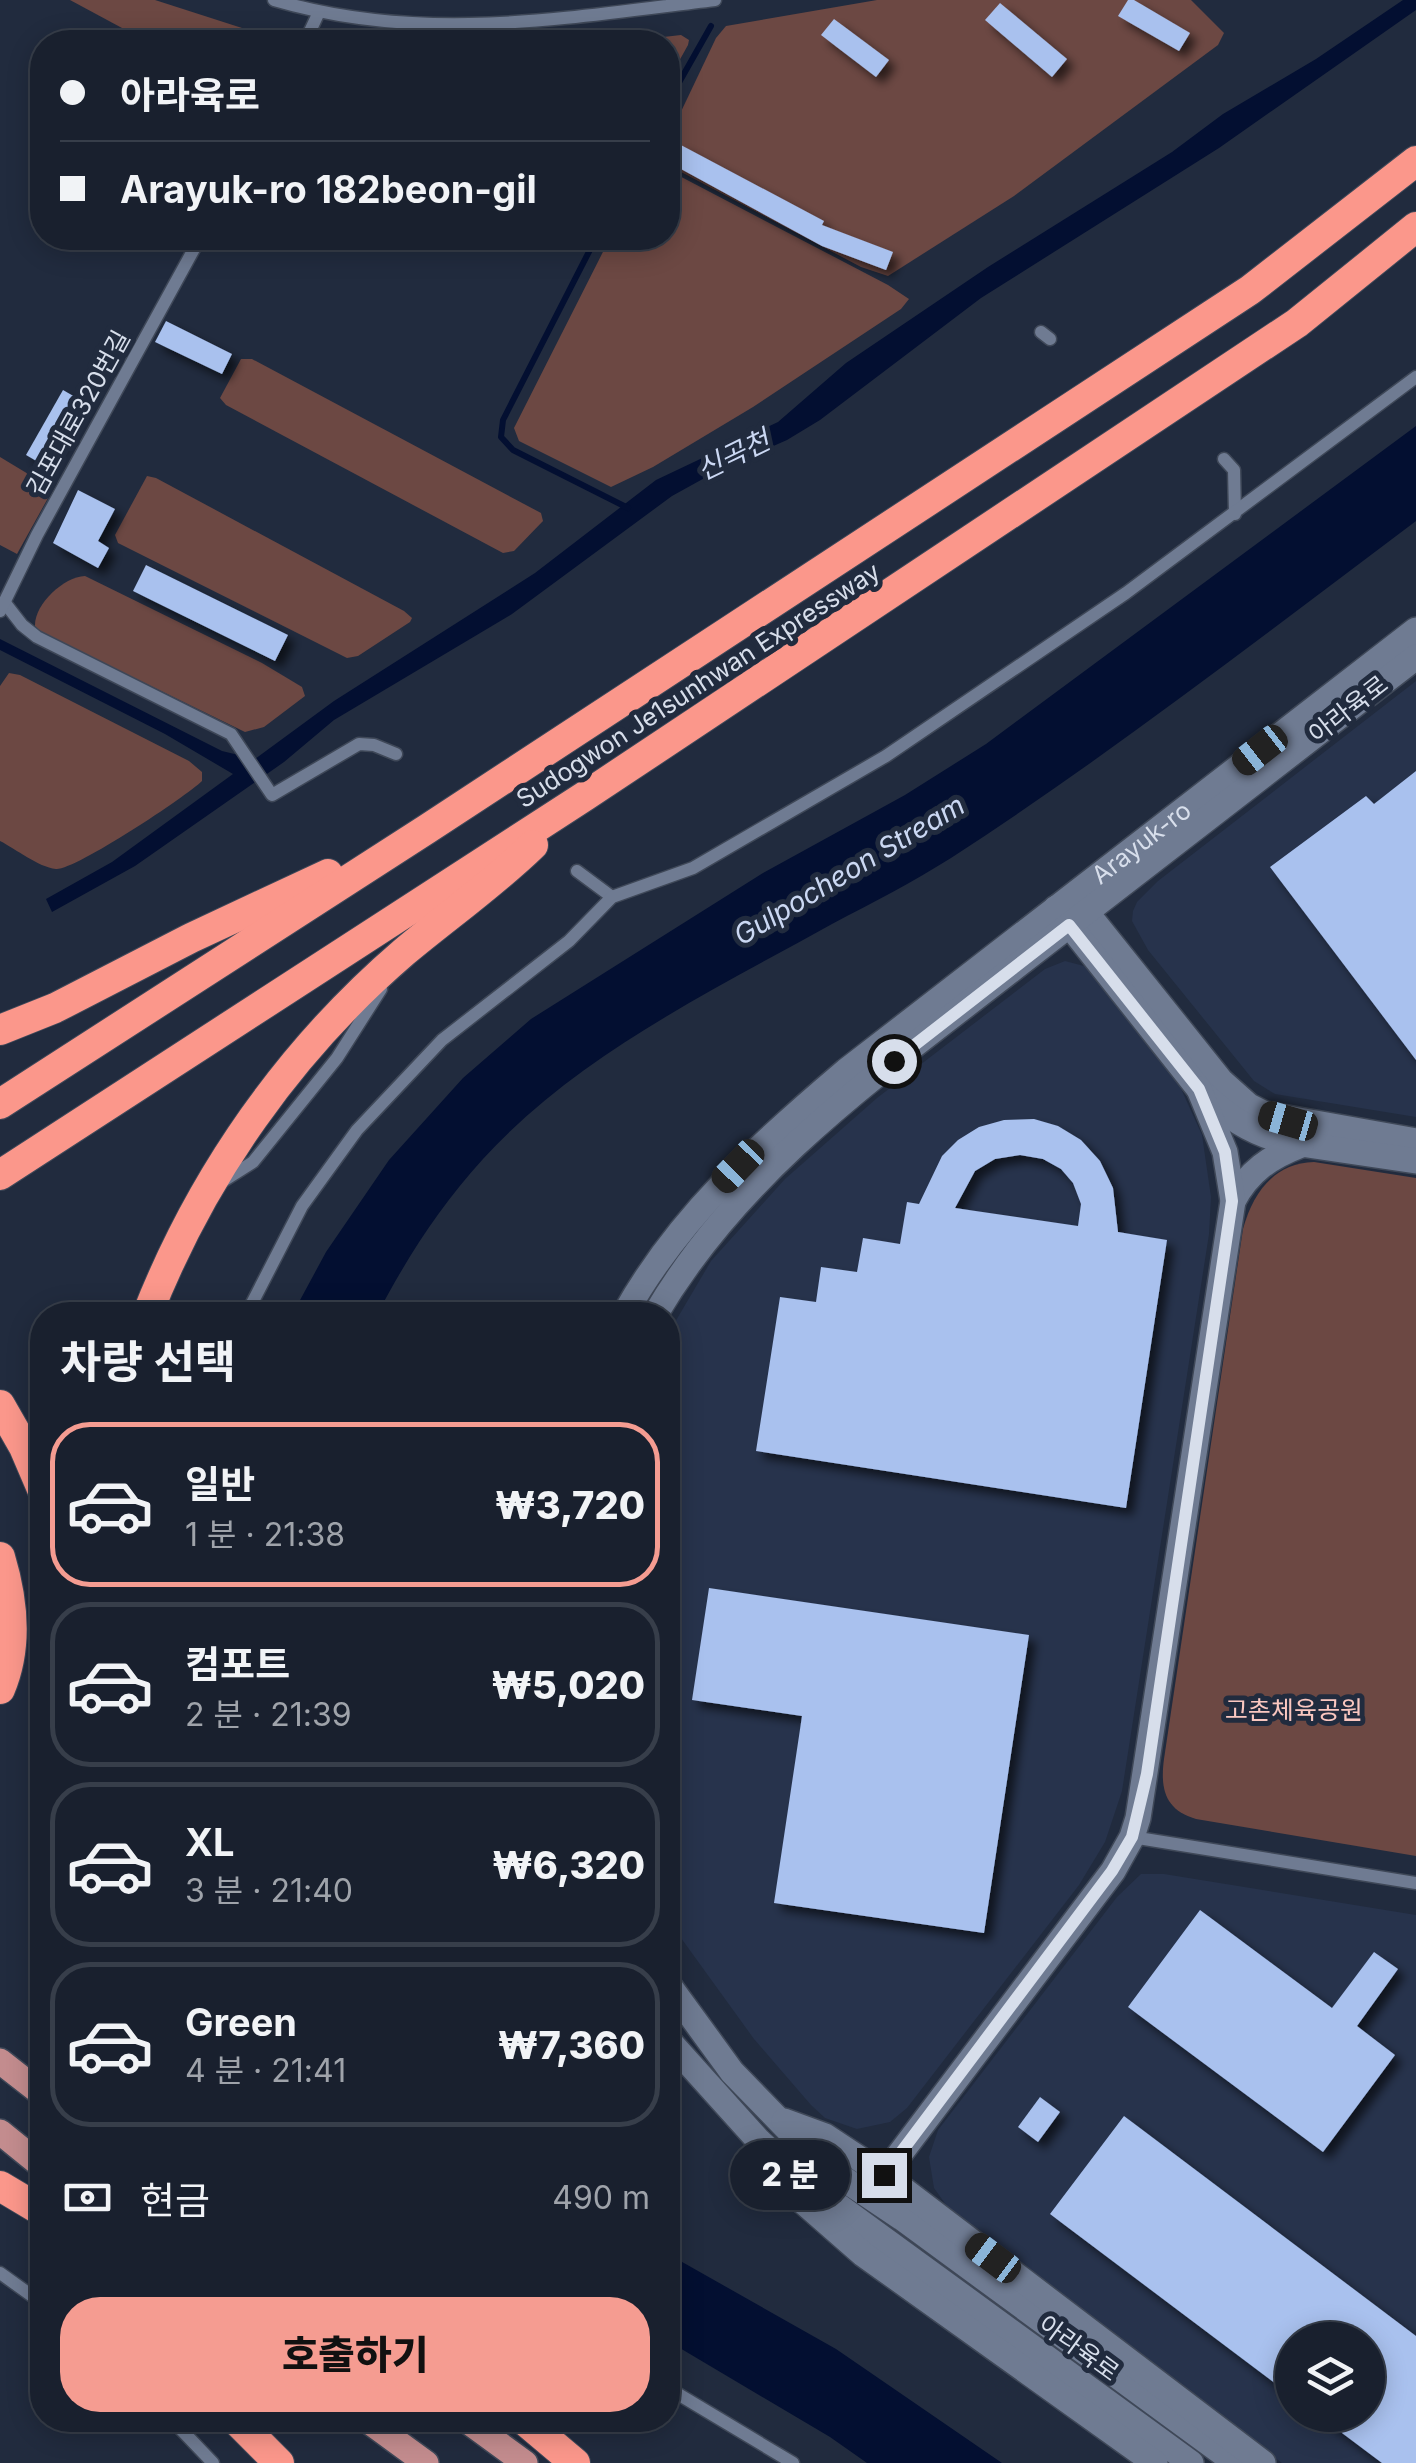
<!DOCTYPE html>
<html lang="ko">
<meta charset="utf-8">
<style>
body{margin:0;font-family:Inter,"Noto Sans KR",sans-serif;background:#222836;color:#f1f3f6;height:100vh;display:flex;flex-direction:column;font-size:38px;white-space:nowrap}
*{box-sizing:border-box;margin:0}
p{font-size:32px;color:#9fa3aa}
.icon{flex:none;width:55px;height:55px;fill:none;stroke:currentColor;stroke-width:2;stroke-linecap:round;stroke-linejoin:round}
.map{position:relative;flex:1;overflow:hidden}
.drawer{position:absolute;left:30px;top:1302px;width:650px;height:1130px;display:flex;flex-direction:column;background:#19202e;border-radius:40px;box-shadow:0 5px 25px #0003,0 0 0 2px #373e4a}
.drawer>*{flex:none}
.banner{position:absolute;left:30px;top:30px;width:650px;height:220px;border-radius:40px;box-shadow:0 5px 25px #0003,0 0 0 2px #373e4a;display:grid;align-content:center;height:220px;padding:0 30px;background:#19202e}
.controls{position:absolute;left:1275px;top:2322px;display:grid;gap:20px}
.controls a{display:grid;place-items:center;width:110px;height:110px;border-radius:50%;background:#19202e;box-shadow:0 5px 25px #0003,0 0 0 2px #373e4a;font-size:50px}
.end{position:absolute;width:45px;height:45px;margin:-22px;border:12px solid #d7deeb;background:#111;box-shadow:0 0 0 5px #111}
.from{border-radius:50%}
.bubble{position:absolute;height:70px;border-radius:35px;background:#19202e;box-shadow:0 5px 25px #0003,0 0 0 2px #373e4a;font-size:32px;font-weight:800;line-height:70px;text-align:center}
.car{position:absolute;width:30px;height:60px;margin:-30px -15px;border-radius:12px;box-shadow:0 0 8px 2px #0007;background:linear-gradient(#222 24%,#8ab4d8 0 40%,#222 0 76%,#8ab4d8 0 86%,#222 0)}
.banner b{display:flex;align-items:center;gap:35px;height:95px;font-size:38px}
.banner b+b{border-top:2px solid #373e4a}
.banner i{width:25px;height:25px;background:#f1f3f6}
ul{padding:0;list-style:none}
li{display:flex;align-items:center;gap:30px;height:165px;margin:0 20px 15px;padding:0 10px;border:5px solid #373e4a;border-radius:40px}
li div{flex:1}
li b{display:block;font-size:38px}
li em{font-style:normal;font-weight:800}
li.on{border-color:#f59c91}
li>.icon{width:90px;height:90px;stroke-width:1.5}
h2{padding:0 30px;font-size:45px;line-height:120px}
.pay{display:flex;align-items:center;gap:25px;height:110px;padding:0 30px;font-size:38px}
.pay p{margin-inline-start:auto}
.primary-button{display:flex;gap:20px;margin-top:auto;padding:20px 30px}
.primary-button a{flex:1;height:115px;border-radius:40px;background:#f59c91;color:#111;font-size:40px;font-weight:800;line-height:115px;text-align:center}
.map>svg:first-child{display:block}
.built{fill:#27334c;fill-rule:evenodd}
.green{fill:#6c4843}
.water{fill:#030f31}
.lines{fill:none;stroke-linecap:round;stroke-linejoin:round}
.stream{stroke:#030f31;stroke-width:6}
.building{fill:#a9c1ee;fill-rule:evenodd;filter:url(#shadow)}
.service-casing{stroke:#3f4858;stroke-width:15}
.minor-casing{stroke:#3f4858;stroke-width:28}
.tertiary-casing{stroke:#3f4858;stroke-width:28}
.primary-casing{stroke:#3f4858;stroke-width:28}
.motorway-casing{stroke:#3f4858;stroke-width:32}
.service{stroke:#6f7b92;stroke-width:12}
.minor{stroke:#6f7b92;stroke-width:25}
.tertiary{stroke:#6f7b92;stroke-width:25}
.primary{stroke:#c38c8e;stroke-width:25}
.motorway{stroke:#fb978b;stroke-width:30}
.route{stroke:#d7deeb;stroke-width:12}
.labels{text-anchor:middle;stroke-width:10;stroke-linejoin:round;paint-order:stroke}
.street-label{font-size:25px;fill:#d7deeb;stroke:#212b3e}
.park-label{font-size:25px;fill:#fac7c0;stroke:#212b3e}
.water-label{font-size:28px;font-style:italic;fill:#cbd8f3;stroke:#212b3e}
</style>
<div class="map">
<svg width="1416" height="2463" viewBox="0 0 1416 2463">
<defs>
<filter id="shadow"><feDropShadow dx="7" dy="7" stdDeviation="5" flood-color="#0009"/></filter>
</defs>
<rect width="100%" height="100%" fill="#212b3e"/>
<g class="built">
<polygon points="1416,681 1416,1117 1275,1094 1254,1081 1148,950 1132,921 1133,911 1137,902 1158,881"/>
<polygon points="1065,961 1084,966 1092,974 1178,1082 1202,1135 1211,1197 1209,1234 1122,1791 1105,1842 1079,1885 907,2108 890,2122 857,2129 825,2118 811,2105 754,2039 668,1920 668,1334 711,1261 785,1179 877,1098 1045,969"/>
<path d="M 1141,1874 L 1164,1874 L 1416,1915 L 1416,2463 L 1282,2463 L 954,2216 L 934,2188 L 929,2157 L 938,2130 L 1117,1897 ZM 1292,2340 L 1368,2340 L 1368,2415 L 1292,2415 Z"/>
</g>
<g class="green">
<polygon points="70,0 155,0 286,42 148,42"/>
<polygon points="877,0 1191,0 1224,33 1218,45 1014,196 888,276 861,267 668,165 668,139 716,38 726,26"/>
<polygon points="681,35 689,40 688,45 668,81 668,42 619,42"/>
<polygon points="668,170 888,285 909,299 901,309 753,407 653,467 611,487 519,441 514,428 610,238 668,238"/>
<polygon points="241,359 252,359 541,513 543,521 514,551 503,553 226,405 220,398"/>
<polygon points="0,457 53,489 17,554 0,545"/>
<polygon points="147,476 156,478 404,611 412,618 410,622 358,656 347,658 118,543 115,535"/>
<path d="M 85,576 L 262,663 L 302,687 L 305,696 L 264,727 L 245,732 L 42,633 L 35,626 C 34,605 63,577 85,576 Z"/>
<path d="M 9,673 L 20,675 L 189,761 L 202,772 L 202,781 C 187,796 74,871 56,869 C 38,867 16,849 0,841 L 0,686 Z"/>
<path d="M 1314,1162 L 1416,1178 L 1416,1856 L 1196,1819 C 1165,1810 1160,1789 1164,1759 L 1243,1229 C 1253,1193 1274,1163 1314,1162 Z"/>
</g>
<g class="water">
<polygon points="1403,0 1416,0 1416,10 1219,148 981,298 820,420 787,440 719,470 672,496 512,614 334,720 284,762 135,866 52,912 46,899 112,862 233,774 165,734 0,650 0,639 222,751 255,759 334,701 535,573 656,480 778,422 846,363 988,267 1172,152 1223,114 1316,59"/>
<path d="M 1416,426 L 1416,521 C 1263,636 1111,754 951,858 C 913,882 872,903 832,924 C 710,992 578,1055 483,1159 C 440,1206 406,1259 377,1315 L 292,1315 L 326,1252 L 389,1160 L 463,1078 L 531,1019 L 763,873 L 905,795 L 986,744 Z"/>
<polygon points="668,2254 836,2349 1002,2463 867,2463 830,2437 668,2341"/>
</g>
<g class="lines">
<g class="stream">
<polyline points="668,102 711,26"/>
<polyline points="596,238 503,420 501,437 513,450 628,508"/>
</g>
</g>
<g class="building">
<polygon points="1128,0 1134,0 1190,33 1179,51 1118,16"/>
<polygon points="1000,3 1067,59 1052,77 985,20"/>
<polygon points="834,19 889,60 876,77 821,35"/>
<polygon points="679,144 824,221 822,225 893,252 886,270 822,246 670,163"/>
<polygon points="166,321 232,354 222,374 155,342"/>
<polygon points="63,390 82,401 45,466 26,455"/>
<polygon points="78,490 115,509 98,541 109,548 98,568 53,543"/>
<polygon points="146,565 288,635 275,661 133,591"/>
<polygon points="1416,771 1416,1060 1270,867 1366,796 1374,804"/>
<path d="M 1034,1119 L 1058,1126 L 1081,1140 L 1100,1161 L 1113,1188 L 1118,1232 L 1167,1240 L 1126,1508 L 756,1451 L 780,1297 L 816,1302 L 821,1267 L 857,1272 L 863,1238 L 900,1244 L 907,1202 L 919,1204 L 942,1156 L 958,1140 L 979,1127 L 1004,1120 ZM 1020,1155 L 1043,1159 L 1061,1169 L 1073,1183 L 1081,1204 L 1078,1226 L 955,1208 L 975,1171 L 995,1159 Z"/>
<polygon points="709,1588 1029,1635 984,1933 774,1903 802,1716 692,1700"/>
<polygon points="1200,1910 1332,2008 1374,1952 1398,1969 1357,2026 1395,2055 1323,2152 1128,2007"/>
<polygon points="1040,2097 1060,2112 1038,2142 1018,2127"/>
<polygon points="1124,2116 1416,2336 1416,2463 1382,2463 1318,2415 1368,2415 1368,2340 1292,2340 1292,2396 1050,2214"/>
</g>
<g class="lines">
<defs>
<g id="service">
<path d="M 274,0 C 423,44 565,18 715,0"/>
<polyline points="305,42 319,12"/>
<polyline points="1041,332 1050,339"/>
<polyline points="1224,459 1234,470 1235,514"/>
<polyline points="5,603 22,625 37,637 231,734 272,795 359,744 374,745 396,754"/>
<polyline points="0,611 37,535 200,238"/>
<polyline points="577,871 612,897"/>
<polyline points="220,1183 253,1162 337,1058 381,989"/>
<polyline points="246,1315 302,1206 357,1130 442,1040 569,941 612,897 693,868 886,756 1126,593 1416,377"/>
<polyline points="1132,1837 1416,1883"/>
<polyline points="0,2273 42,2303"/>
<polyline points="668,2388 793,2463"/>
<polyline points="172,2420 213,2463"/>
</g>
<g id="minor">
<polyline points="1074,897 1221,1081 1249,1106 1265,1114 1416,1141"/>
<path d="M 1056,908 L 1199,1089 C 1225,1116 1251,1133 1287,1142 L 1416,1161"/>
<path d="M 1233,1201 C 1249,1171 1270,1157 1301,1145"/>
<polyline points="884,2175 1113,1871 1132,1837 1138,1818 1233,1201 1225,1152 1199,1089"/>
</g>
<g id="tertiary">
<path id="s1" d="M 624,1315 C 679,1216 760,1144 846,1071 L 1416,630"/>
<path d="M 655,1315 C 742,1166 886,1068 1019,964 C 1151,861 1284,760 1416,657"/>
<polyline points="668,1984 732,2072 806,2148 838,2175 902,2218 1236,2463"/>
<polyline points="668,2040 759,2141 796,2175 1191,2463"/>
<polyline points="784,2121 825,2136 884,2175 1263,2463"/>
<polyline points="783,2184 863,2254 1155,2463"/>
</g>
<g id="primary">
<polyline points="0,2061 42,2094"/>
<polyline points="0,2132 42,2166"/>
<polyline points="367,2420 426,2463"/>
<polyline points="466,2420 525,2463"/>
</g>
<g id="motorway">
<polyline points="0,1030 55,1008 191,938 328,874"/>
<polyline points="0,1104 427,829 1250,290 1416,161"/>
<polyline points="0,1175 585,796 1297,323 1416,227"/>
<path d="M 147,1315 C 202,1175 290,1050 404,952 C 447,916 493,884 533,845"/>
<polyline points="0,1405 24,1447 42,1489"/>
<path d="M 0,1557 C 13,1600 18,1647 0,1689"/>
<polyline points="0,2186 42,2211"/>
<polyline points="236,2420 279,2463"/>
<polyline points="524,2420 575,2463"/>
</g>
</defs>
<use href="#service" class="service-casing"/>
<use href="#minor" class="minor-casing"/>
<use href="#tertiary" class="tertiary-casing"/>
<use href="#primary" class="primary-casing"/>
<use href="#motorway" class="motorway-casing"/>
<use href="#service" class="service"/>
<use href="#minor" class="minor"/>
<use href="#tertiary" class="tertiary"/>
<use href="#primary" class="primary"/>
<use href="#motorway" class="motorway"/>
</g>
<g class="lines">
<polyline class="route" points="884,2175 1112,1871 1132,1837 1147,1774 1232,1201 1225,1152 1199,1089 1069,925 894,1061"/>
</g>
<g class="labels">
<g class="street-label">
<text transform="translate(78 413) rotate(-61)" y="9">김포대로320번길</text>
<text transform="translate(698 685) rotate(-33)" y="9">Sudogwon Je1sunhwan Expressway</text>
<text transform="translate(1348 709) rotate(-38)" y="9">아라육로</text>
<text dy="9" stroke="none"><textPath href="#s1" startOffset="705">Arayuk-ro</textPath></text>
<text transform="translate(1079 2348) rotate(36)" y="9">아라육로</text>
</g>
<g class="park-label">
<text x="1294" y="1719">고촌체육공원</text>
</g>
<g class="water-label">
<text transform="translate(733 455) rotate(-26)" y="10">신곡천</text>
<text transform="translate(849 870) rotate(-31)" y="10">Gulpocheon Stream</text>
</g>
</g>
</svg>
<div class="controls">
<a><svg class="icon" aria-label="layers" viewBox="0 0 24 24"><path d="M12 4l9 5-9 5-9-5zM3 14l9 5 9-5"/></svg></a>
</div>
<i class="end from" style="left:894px;top:1061px"></i>
<i class="end" style="left:884px;top:2175px"></i>
<div class="bubble" style="left:730px;top:2140px;width:120px">2 분</div>
<i class="car" style="left:1260px;top:750px;rotate:232deg"></i>
<i class="car" style="left:1288px;top:1121px;rotate:286deg"></i>
<i class="car" style="left:738px;top:1166px;rotate:224deg"></i>
<i class="car" style="left:993px;top:2258px;rotate:307deg"></i>
<div class="banner">
<b><i class="from"></i>아라육로</b>
<b><i></i>Arayuk-ro 182beon-gil</b>
</div>
<section class="drawer">
<h2>차량 선택</h2>
<ul>
<li class="on"><svg class="icon" aria-label="car" viewBox="0 0 24 24"><path d="M5 17H2v-5l4-1 3-4h7l3 4 3 1v5h-3M9 17h6M6 11h13"/><circle cx="7" cy="17" r="2"/><circle cx="17" cy="17" r="2"/></svg><div><b>일반</b><p>1 분 · 21:38</p></div><em>₩3,720</em></li>
<li><svg class="icon" aria-label="car" viewBox="0 0 24 24"><path d="M5 17H2v-5l4-1 3-4h7l3 4 3 1v5h-3M9 17h6M6 11h13"/><circle cx="7" cy="17" r="2"/><circle cx="17" cy="17" r="2"/></svg><div><b>컴포트</b><p>2 분 · 21:39</p></div><em>₩5,020</em></li>
<li><svg class="icon" aria-label="car" viewBox="0 0 24 24"><path d="M5 17H2v-5l4-1 3-4h7l3 4 3 1v5h-3M9 17h6M6 11h13"/><circle cx="7" cy="17" r="2"/><circle cx="17" cy="17" r="2"/></svg><div><b>XL</b><p>3 분 · 21:40</p></div><em>₩6,320</em></li>
<li><svg class="icon" aria-label="car" viewBox="0 0 24 24"><path d="M5 17H2v-5l4-1 3-4h7l3 4 3 1v5h-3M9 17h6M6 11h13"/><circle cx="7" cy="17" r="2"/><circle cx="17" cy="17" r="2"/></svg><div><b>Green</b><p>4 분 · 21:41</p></div><em>₩7,360</em></li>
</ul>
<div class="pay"><svg class="icon" aria-label="cash" viewBox="0 0 24 24"><path d="M3 7h18v10H3z"/><circle cx="12" cy="12" r="2"/></svg>현금<p>490 m</p></div>
<div class="primary-button"><a>호출하기</a></div>
</section>
</div>
